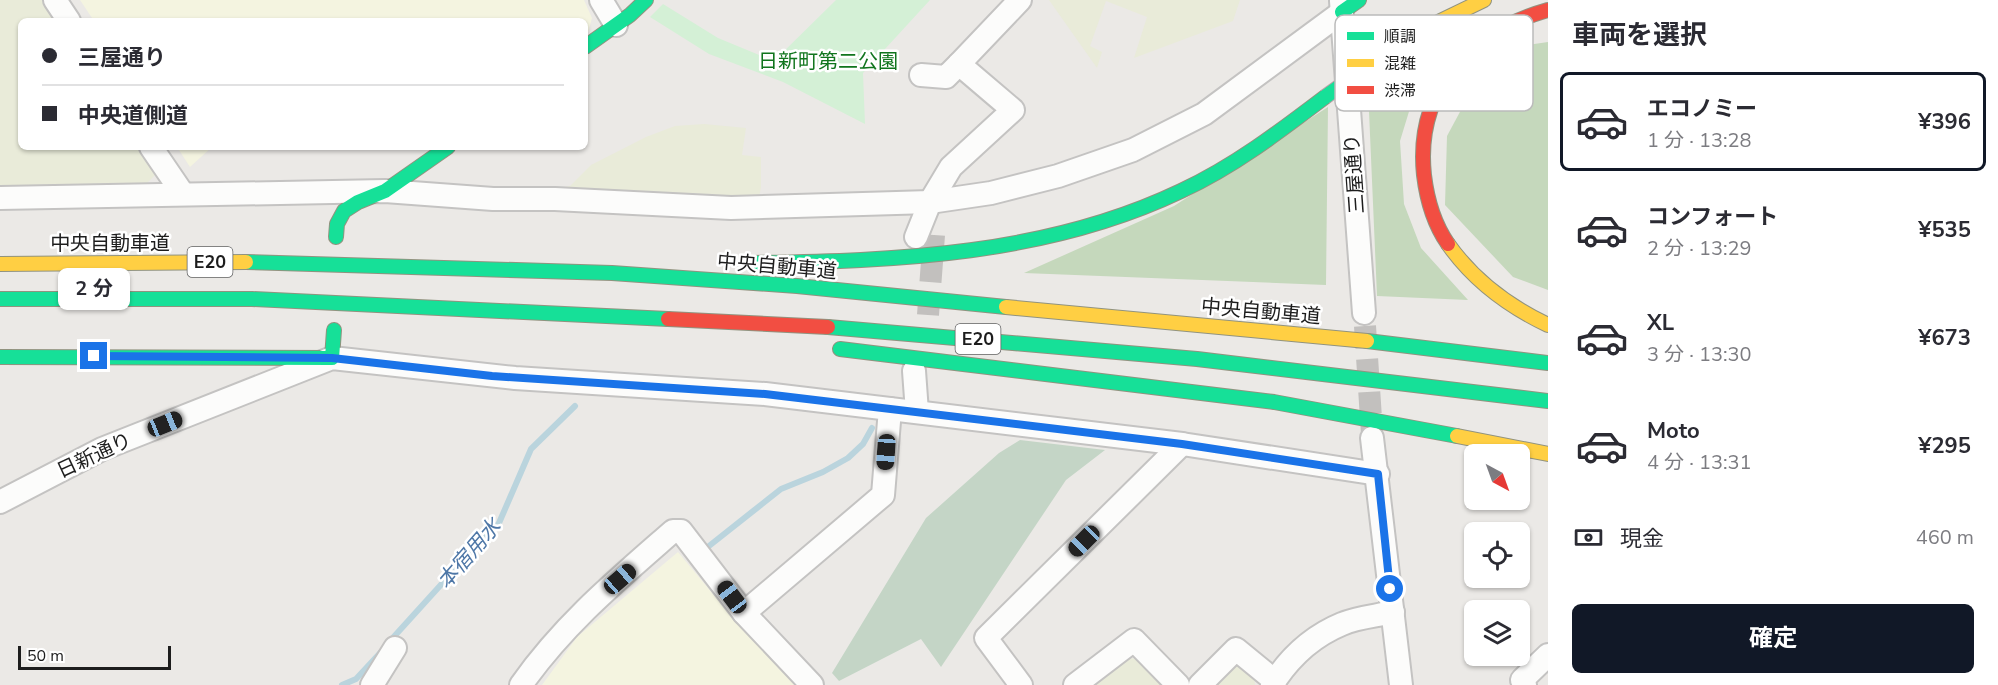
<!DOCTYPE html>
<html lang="ja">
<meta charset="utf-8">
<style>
body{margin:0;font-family:"Nunito Sans","Noto Sans JP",sans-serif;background:#f7f7f7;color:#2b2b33;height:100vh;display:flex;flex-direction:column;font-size:22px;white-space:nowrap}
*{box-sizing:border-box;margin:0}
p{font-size:20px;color:#7c7c81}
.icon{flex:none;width:33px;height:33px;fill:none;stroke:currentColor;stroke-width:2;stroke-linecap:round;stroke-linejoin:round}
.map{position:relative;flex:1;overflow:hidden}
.drawer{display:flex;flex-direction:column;background:#fff;width:450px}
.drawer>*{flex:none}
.banner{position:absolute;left:18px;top:18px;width:570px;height:132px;border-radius:9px;box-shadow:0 2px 4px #0004;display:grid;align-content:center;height:132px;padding:0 24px;background:#fff}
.needle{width:39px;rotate:139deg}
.tools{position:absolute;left:1464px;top:444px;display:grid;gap:12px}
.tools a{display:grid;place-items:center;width:66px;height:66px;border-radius:9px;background:#fff;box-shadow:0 2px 4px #0004;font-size:30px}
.scale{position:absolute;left:18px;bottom:15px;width:153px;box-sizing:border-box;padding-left:6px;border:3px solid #1d1d1d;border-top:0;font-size:16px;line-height:21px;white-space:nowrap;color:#1d1d1d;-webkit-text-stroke:4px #fff;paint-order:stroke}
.end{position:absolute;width:27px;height:27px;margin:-14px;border:8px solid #1a73e8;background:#fff;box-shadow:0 0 0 3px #fff}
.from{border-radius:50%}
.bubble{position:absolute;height:42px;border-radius:9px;background:#fff;box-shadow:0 2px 4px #0004;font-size:20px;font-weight:700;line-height:42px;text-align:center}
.car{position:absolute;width:18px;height:36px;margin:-18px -9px;border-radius:8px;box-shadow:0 0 4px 2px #0007;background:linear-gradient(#222 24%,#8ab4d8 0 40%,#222 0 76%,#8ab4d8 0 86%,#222 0)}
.banner b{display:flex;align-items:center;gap:21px;height:57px;font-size:22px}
.banner b+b{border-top:2px solid #e1e1e2}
.banner i{width:15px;height:15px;background:#2b2b33}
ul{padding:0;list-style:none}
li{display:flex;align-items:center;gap:18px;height:99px;margin:0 12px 9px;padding:0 12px;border:3px solid transparent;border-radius:9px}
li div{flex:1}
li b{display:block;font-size:22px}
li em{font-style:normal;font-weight:700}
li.selected{border-color:#111827}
li>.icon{width:54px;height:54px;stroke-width:1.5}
h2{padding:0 24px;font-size:27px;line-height:72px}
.pay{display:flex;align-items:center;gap:15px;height:66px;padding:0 24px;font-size:22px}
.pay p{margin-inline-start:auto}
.action{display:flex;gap:12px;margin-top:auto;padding:12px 24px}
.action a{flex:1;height:69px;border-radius:9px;background:#111827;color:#fff;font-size:24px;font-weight:700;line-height:69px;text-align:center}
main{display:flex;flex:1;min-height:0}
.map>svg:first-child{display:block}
.education{fill:#f4f4e0}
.farmland{fill:#e9ebd9}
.forest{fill:#c5d8bc}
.cemetery{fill:#c4d5c6}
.park{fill:#d4f0d6}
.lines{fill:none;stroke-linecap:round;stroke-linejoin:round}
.stream{stroke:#bad4dd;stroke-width:6}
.street-tunnel{stroke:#c2c0be;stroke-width:22;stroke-dasharray:22 11;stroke-linecap:butt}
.street-casing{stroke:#c4c3c2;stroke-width:26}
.fast-casing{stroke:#91937f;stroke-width:16}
.slow-casing{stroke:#91937f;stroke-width:16}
.jam-casing{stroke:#91937f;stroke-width:16}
.street{stroke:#fcfcfb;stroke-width:22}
.fast{stroke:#16e098;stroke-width:14}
.slow{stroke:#ffcf43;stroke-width:14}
.jam{stroke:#f24e42;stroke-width:14}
.fast-bridge-casing{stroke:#be9ea6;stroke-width:16;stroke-linecap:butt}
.fast-bridge{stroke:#16e098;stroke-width:14}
.route{stroke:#1a73e8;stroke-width:8}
.labels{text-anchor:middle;stroke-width:5;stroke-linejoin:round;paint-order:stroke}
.shield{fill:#fff;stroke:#616161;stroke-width:1.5}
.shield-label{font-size:18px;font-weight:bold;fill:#1d1d1d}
.park-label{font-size:20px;fill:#11751e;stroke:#fff}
.street-label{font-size:20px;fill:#1d1d1d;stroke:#fff}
.water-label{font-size:21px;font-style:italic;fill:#4e77a7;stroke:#fff}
.key{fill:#fff;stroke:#bbb;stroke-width:1.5}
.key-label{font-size:16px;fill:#1d1d1d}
</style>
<main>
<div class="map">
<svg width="1548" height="685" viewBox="0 0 1548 685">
<rect width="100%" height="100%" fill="#ebe9e6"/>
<g class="education">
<polygon points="80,0 584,0 592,18 588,33 585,35 585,21 94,21"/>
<polygon points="177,147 212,147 190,167"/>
<polygon points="678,552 743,630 795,685 542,685 577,637"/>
</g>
<g class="farmland">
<polygon points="0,0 49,0 62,21 21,21 21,147 144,147 159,171 147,183 0,186"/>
<polygon points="1049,0 1240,0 1233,21 1134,58 1147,17 1106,1 1090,46 1102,52 1097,68"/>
<polygon points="704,124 746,128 742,155 761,157 761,187 758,203 553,189 570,186 591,165 646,137 675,126"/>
<polygon points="1123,658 1142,659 1167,685 1087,685"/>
<polygon points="1233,664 1242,664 1254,674 1255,685 1212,685"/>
</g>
<g class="forest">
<polygon points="1455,41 1418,82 1400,141 1404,204 1421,248 1468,300 1377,296 1368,88"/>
<polygon points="1548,42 1548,290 1513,277 1445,205 1447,136 1483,69 1513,47"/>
<polygon points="1328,107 1326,285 1024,273 1174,206"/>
</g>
<polygon class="cemetery" points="1020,440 1105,450 1066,480 941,667 921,639 839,681 832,673 926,518 999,453"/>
<polygon class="park" points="836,0 930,0 863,73 865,124 783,82 709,54 650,17 663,4 718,38 774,61"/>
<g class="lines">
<g class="stream">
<polyline points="709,546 781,489 823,472 848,458 863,444 872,428"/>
<polyline points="390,641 476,546 499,523 531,449 575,406"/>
<polyline points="342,685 356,679 382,651"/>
</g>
<g class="street-tunnel">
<polyline points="928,315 934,235"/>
<polyline points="1365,326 1372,434"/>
</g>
<defs>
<g id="street">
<polyline points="55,0 69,21"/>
<polyline points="601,0 616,25"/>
<polyline points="1341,1 1364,313"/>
<polyline points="921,75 946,77 959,64"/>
<polyline points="151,147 183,194"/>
<polyline points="0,198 385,191 493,199 555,199 731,208 930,202 991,193 1058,176 1133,150 1204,114 1342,12"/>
<polyline points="916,237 930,202 951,167 1013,110 959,64 1020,0"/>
<polyline points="914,371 917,412"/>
<polyline points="1372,438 1401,685"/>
<polyline points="0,502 102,449 332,358 515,378 765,394 1182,444 1378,474"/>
<polyline points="744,613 883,495 890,409"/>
<polyline points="372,685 395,648"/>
<path d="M 521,685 C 564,624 617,580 673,531 L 681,531 L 744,613 L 812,685"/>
<polyline points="1021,685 986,638 1182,444"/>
<polyline points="1075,685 1134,640 1178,685"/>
<polyline points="1200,685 1236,649 1275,681"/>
<path d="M 1272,685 C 1289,658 1313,636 1342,624 C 1358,617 1377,616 1393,612"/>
<polyline points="1525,685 1522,680 1548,655"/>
</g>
<g id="fast">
<polyline points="1342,12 1359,0"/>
<polyline points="585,47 630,15 646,0"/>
<polyline points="336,237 337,224 344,211 358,202 385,191 448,147"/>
<polyline points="246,262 612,273 797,286 1006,307"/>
<path d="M 751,263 C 897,261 1047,255 1181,191 C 1233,167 1279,132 1325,97"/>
<polyline points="0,299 252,299 668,319"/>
<polyline points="828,327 1197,359 1548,401"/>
<polyline points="1367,341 1548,363"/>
<polyline points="840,349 1274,402 1457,436"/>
<polyline points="0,357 332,358 334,330"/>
</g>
<g id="slow">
<polyline points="1372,63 1426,28 1484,0"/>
<path d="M 1448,244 C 1474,281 1508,306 1548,325"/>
<polyline points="0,264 246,262"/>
<polyline points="1006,307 1367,341"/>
<polyline points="1457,436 1548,454"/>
</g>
<g id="jam">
<path d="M 1448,244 C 1434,224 1427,200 1424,175 C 1415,90 1470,32 1548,10"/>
<polyline points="668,319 828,327"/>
</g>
</defs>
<use href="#street" class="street-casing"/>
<use href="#fast" class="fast-casing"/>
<use href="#slow" class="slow-casing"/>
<use href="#jam" class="jam-casing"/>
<use href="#street" class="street"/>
<use href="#fast" class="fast"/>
<use href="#slow" class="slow"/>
<use href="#jam" class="jam"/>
<defs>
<polyline id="fast-bridge" points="1325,97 1372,63"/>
</defs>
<use href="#fast-bridge" class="fast-bridge-casing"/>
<use href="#fast-bridge" class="fast-bridge"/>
</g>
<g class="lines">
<polyline class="route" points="94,356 332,358 492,376 765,394 1182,444 1378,474 1390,589"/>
</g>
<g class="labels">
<g class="shield">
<rect x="187.5" y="247" width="45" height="30" rx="4.5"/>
<rect x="955.5" y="324" width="45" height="30" rx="4.5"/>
</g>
<g class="shield-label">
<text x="210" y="268">E20</text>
<text x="978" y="345">E20</text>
</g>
<g class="park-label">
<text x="828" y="68">日新町第二公園</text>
</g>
<g class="street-label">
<text transform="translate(1354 174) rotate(-94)" y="7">三屋通り</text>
<text x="110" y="250">中央自動車道</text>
<text transform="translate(777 266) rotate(5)" y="7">中央自動車道</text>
<text transform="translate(1261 311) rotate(5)" y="7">中央自動車道</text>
<text transform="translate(94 455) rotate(-25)" y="7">日新通り</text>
</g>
<g class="water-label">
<text transform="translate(469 554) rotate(-49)" y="7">本宿用水</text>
</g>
</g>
<rect x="1335" y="15" width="198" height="96" rx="9" class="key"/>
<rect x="1347" y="32" width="27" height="8" fill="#16e098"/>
<rect x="1347" y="59" width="27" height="8" fill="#ffcf43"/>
<rect x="1347" y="86" width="27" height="8" fill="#f24e42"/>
<g class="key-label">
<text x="1384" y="42">順調</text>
<text x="1384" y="69">混雑</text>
<text x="1384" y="96">渋滞</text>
</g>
</svg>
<div class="tools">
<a><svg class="needle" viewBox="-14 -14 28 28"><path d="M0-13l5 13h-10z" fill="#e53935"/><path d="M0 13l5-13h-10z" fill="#7c7c81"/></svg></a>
<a><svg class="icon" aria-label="locate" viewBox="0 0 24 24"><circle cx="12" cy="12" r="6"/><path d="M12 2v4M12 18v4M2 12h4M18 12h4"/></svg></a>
<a><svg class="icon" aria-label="layers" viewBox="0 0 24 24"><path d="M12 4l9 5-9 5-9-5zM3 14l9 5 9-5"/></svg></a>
</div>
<div class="scale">50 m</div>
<i class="end from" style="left:1390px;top:589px"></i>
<i class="end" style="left:94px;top:356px"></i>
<div class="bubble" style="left:58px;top:268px;width:72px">2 分</div>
<i class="car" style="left:165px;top:424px;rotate:68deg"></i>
<i class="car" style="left:886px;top:452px;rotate:184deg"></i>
<i class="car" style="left:1084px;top:541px;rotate:225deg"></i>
<i class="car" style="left:620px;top:579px;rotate:49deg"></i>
<i class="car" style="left:732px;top:597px;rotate:323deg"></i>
<div class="banner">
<b><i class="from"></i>三屋通り</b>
<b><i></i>中央道側道</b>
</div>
</div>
<section class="drawer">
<h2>車両を選択</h2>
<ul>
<li class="selected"><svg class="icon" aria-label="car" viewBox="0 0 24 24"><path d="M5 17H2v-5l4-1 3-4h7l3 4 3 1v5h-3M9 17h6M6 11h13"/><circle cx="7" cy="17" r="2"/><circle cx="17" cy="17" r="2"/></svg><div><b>エコノミー</b><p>1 分 · 13:28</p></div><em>¥396</em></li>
<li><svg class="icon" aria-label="car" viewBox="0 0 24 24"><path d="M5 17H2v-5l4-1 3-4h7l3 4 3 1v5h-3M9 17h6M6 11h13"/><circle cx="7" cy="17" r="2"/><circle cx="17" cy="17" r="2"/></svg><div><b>コンフォート</b><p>2 分 · 13:29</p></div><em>¥535</em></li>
<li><svg class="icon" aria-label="car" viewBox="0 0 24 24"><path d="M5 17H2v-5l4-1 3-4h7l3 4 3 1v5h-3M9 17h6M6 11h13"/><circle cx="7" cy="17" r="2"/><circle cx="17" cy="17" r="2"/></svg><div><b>XL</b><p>3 分 · 13:30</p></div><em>¥673</em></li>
<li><svg class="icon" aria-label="car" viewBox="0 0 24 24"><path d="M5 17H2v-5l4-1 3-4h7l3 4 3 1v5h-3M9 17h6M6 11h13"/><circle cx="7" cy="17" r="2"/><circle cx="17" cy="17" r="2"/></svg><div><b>Moto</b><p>4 分 · 13:31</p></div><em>¥295</em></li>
</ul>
<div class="pay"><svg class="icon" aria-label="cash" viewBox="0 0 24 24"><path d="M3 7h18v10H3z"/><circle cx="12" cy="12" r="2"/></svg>現金<p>460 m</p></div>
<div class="action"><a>確定</a></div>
</section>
</main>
